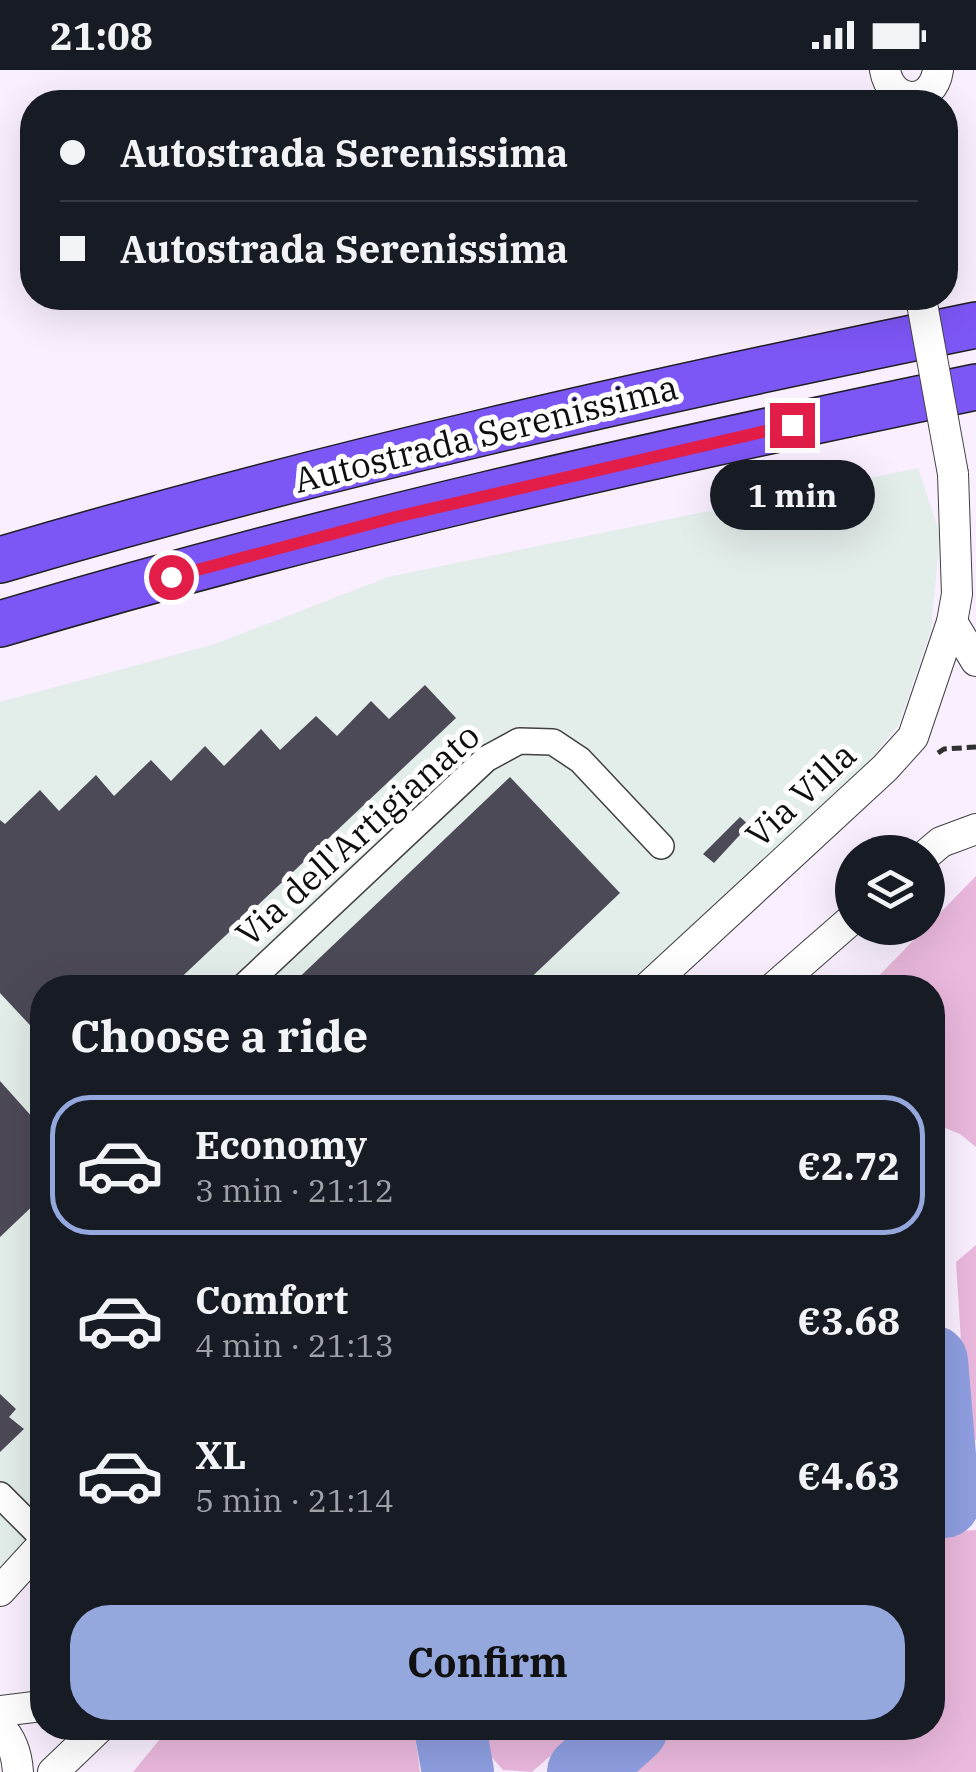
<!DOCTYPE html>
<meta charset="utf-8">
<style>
body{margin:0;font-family:"IBM Plex Serif",serif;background:#242831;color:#f1f3f6;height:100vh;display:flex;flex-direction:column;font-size:38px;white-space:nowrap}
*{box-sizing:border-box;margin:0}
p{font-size:32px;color:#9ea1a6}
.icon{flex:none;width:55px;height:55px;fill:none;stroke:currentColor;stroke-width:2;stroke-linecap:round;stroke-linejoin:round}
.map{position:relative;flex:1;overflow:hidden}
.drawer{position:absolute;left:30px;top:905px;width:915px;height:765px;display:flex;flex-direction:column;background:#171b24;border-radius:40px;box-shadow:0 10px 40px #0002}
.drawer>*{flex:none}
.banner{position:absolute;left:20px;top:20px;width:938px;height:220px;border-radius:40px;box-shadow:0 10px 40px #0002;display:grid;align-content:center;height:220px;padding:0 40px;background:#171b24}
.controls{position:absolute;left:835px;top:765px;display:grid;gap:20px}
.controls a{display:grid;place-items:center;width:110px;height:110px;border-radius:50%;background:#171b24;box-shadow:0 10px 40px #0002;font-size:50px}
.end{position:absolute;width:45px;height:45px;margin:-22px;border:12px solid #e11d48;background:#fff;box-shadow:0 0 0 5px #fff}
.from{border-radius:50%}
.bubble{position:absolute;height:70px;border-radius:35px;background:#171b24;box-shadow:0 10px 40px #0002;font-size:32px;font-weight:700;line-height:70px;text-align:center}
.banner b{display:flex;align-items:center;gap:35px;height:95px;font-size:38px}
.banner b+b{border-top:2px solid #363941}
.banner i{width:25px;height:25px;background:#f1f3f6}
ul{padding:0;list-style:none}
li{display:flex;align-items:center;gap:30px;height:140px;margin:0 20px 15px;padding:0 20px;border:5px solid transparent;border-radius:40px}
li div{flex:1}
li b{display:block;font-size:38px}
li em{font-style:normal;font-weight:700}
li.active{border-color:#95a8de}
li>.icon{width:90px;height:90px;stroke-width:1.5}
h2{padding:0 40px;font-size:45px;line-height:120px}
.action{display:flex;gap:20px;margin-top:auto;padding:20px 40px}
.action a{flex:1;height:115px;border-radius:40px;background:#95a8de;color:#111;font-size:40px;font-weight:700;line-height:115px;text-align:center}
.status{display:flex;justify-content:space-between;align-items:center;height:70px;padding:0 50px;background:#171b24;direction:ltr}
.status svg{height:28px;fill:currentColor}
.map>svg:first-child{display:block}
.industrial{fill:#e3edea}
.green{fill:#eab8dd}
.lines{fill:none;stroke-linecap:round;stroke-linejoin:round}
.taxiway{stroke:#8e9ee0;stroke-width:72}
.building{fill:#4d4a57}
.minor-casing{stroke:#414141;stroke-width:28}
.tertiary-casing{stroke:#414141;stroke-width:32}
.motorway-casing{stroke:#1f1f1f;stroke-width:48}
.path{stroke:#303030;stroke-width:5;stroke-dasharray:10 5;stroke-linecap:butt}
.minor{stroke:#fff;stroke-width:25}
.tertiary{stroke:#fff;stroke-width:30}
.motorway{stroke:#7d56f6;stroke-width:45}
.tertiary-bridge-casing{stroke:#414141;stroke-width:32;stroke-linecap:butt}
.tertiary-bridge{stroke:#fff;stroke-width:30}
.route{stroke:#e11d48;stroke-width:12}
.labels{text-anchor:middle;stroke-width:10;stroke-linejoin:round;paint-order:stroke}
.street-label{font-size:35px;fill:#0e0e0e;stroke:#fff}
</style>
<div class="status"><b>21:08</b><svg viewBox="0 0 49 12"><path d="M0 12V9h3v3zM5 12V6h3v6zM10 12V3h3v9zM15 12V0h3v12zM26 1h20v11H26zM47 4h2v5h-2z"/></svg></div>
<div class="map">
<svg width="976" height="1702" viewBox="0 0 976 1702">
<rect width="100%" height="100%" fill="#f9efff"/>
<polygon class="industrial" points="918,398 940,465 931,559 899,654 833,737 631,917 42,918 42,1454 0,1502 0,632 215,574 388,507"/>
<g class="green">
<polygon points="976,806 976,1077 960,1064 933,1053 932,918 868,917"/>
<polygon points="976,1175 976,1371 966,1349 956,1192"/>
<polygon points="976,1460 976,1702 624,1702 673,1658 932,1658 933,1470 960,1461"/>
<polygon points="169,1658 414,1658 420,1702 133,1702"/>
<polygon points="478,1658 582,1658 532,1702 503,1700 481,1675"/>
</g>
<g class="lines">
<g class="taxiway">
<polyline points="932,1291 944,1432"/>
<polyline points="450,1658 458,1702"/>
<polyline points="583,1702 632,1658"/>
</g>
</g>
<g class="building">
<polygon points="425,615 456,648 170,918 42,918 42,968 0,923 0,750 5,754 40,720 59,741 96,705 114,726 151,690 171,711 205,676 224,696 261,659 280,680 316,646 337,666 371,631 389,649"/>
<polygon points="510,707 620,823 520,918 288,918"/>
<polygon points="740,747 749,755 714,793 703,784"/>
<polygon points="0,1011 42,1058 42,1127 0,1167"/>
<polygon points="0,1324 16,1339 9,1347 24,1359 0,1382"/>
</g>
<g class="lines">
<defs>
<g id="minor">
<polyline points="242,918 486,689 519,671 553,672 580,690 661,776"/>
<polyline points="0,1425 42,1467"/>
</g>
<g id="tertiary">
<path d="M 885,0 C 891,36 933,36 938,0"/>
<polyline points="952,552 976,591"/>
<polyline points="928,783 941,772 976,759"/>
<polyline points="647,918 885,698 913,667 952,552 957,524 953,404"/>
<polyline points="773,918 852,849"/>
<polyline points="0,1521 42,1475"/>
<polyline points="0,1641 42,1636"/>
<path d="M 0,1657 C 12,1669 17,1686 18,1702"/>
<polyline points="53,1702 99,1658"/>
</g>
<g id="motorway">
<path d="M 0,490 C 321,395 648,322 976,255"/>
<path d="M 0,554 C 321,458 648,385 976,317"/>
</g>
</defs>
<use href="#minor" class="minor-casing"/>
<use href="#tertiary" class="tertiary-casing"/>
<use href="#motorway" class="motorway-casing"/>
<polyline class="path" points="938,683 944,679 976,677"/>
<use href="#minor" class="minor"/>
<use href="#tertiary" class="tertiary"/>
<use href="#motorway" class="motorway"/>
<defs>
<polyline id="tertiary-bridge" points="921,228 953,404"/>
</defs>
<use href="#tertiary-bridge" class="tertiary-bridge-casing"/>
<use href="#tertiary-bridge" class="tertiary-bridge"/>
</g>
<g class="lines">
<polyline class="route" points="171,507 396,447 792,355"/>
</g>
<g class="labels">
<g class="street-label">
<text transform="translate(486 364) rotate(-14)" y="12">Autostrada Serenissima</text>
<text transform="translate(801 725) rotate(-43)" y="12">Via Villa</text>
<text transform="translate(358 765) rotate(-42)" y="12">Via dell'Artigianato</text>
</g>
</g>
</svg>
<div class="controls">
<a><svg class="icon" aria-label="layers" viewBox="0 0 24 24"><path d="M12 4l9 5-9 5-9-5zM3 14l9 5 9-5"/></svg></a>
</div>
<i class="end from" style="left:171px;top:507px"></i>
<i class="end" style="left:792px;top:355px"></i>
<div class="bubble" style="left:710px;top:390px;width:165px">1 min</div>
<div class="banner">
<b><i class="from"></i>Autostrada Serenissima</b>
<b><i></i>Autostrada Serenissima</b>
</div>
<section class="drawer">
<h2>Choose a ride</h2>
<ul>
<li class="active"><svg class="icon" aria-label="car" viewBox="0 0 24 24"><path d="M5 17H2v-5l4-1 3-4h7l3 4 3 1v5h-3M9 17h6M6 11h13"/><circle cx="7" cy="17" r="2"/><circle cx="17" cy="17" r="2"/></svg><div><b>Economy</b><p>3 min · 21:12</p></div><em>€2.72</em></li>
<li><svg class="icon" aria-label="car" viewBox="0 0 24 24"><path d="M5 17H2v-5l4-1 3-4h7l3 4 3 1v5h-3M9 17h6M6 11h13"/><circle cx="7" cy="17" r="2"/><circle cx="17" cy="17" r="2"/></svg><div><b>Comfort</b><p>4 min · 21:13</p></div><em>€3.68</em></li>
<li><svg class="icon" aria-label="car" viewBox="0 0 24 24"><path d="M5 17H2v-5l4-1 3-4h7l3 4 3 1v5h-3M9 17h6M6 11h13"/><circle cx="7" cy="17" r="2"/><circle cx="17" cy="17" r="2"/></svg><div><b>XL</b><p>5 min · 21:14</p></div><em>€4.63</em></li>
</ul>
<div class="action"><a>Confirm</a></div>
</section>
</div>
